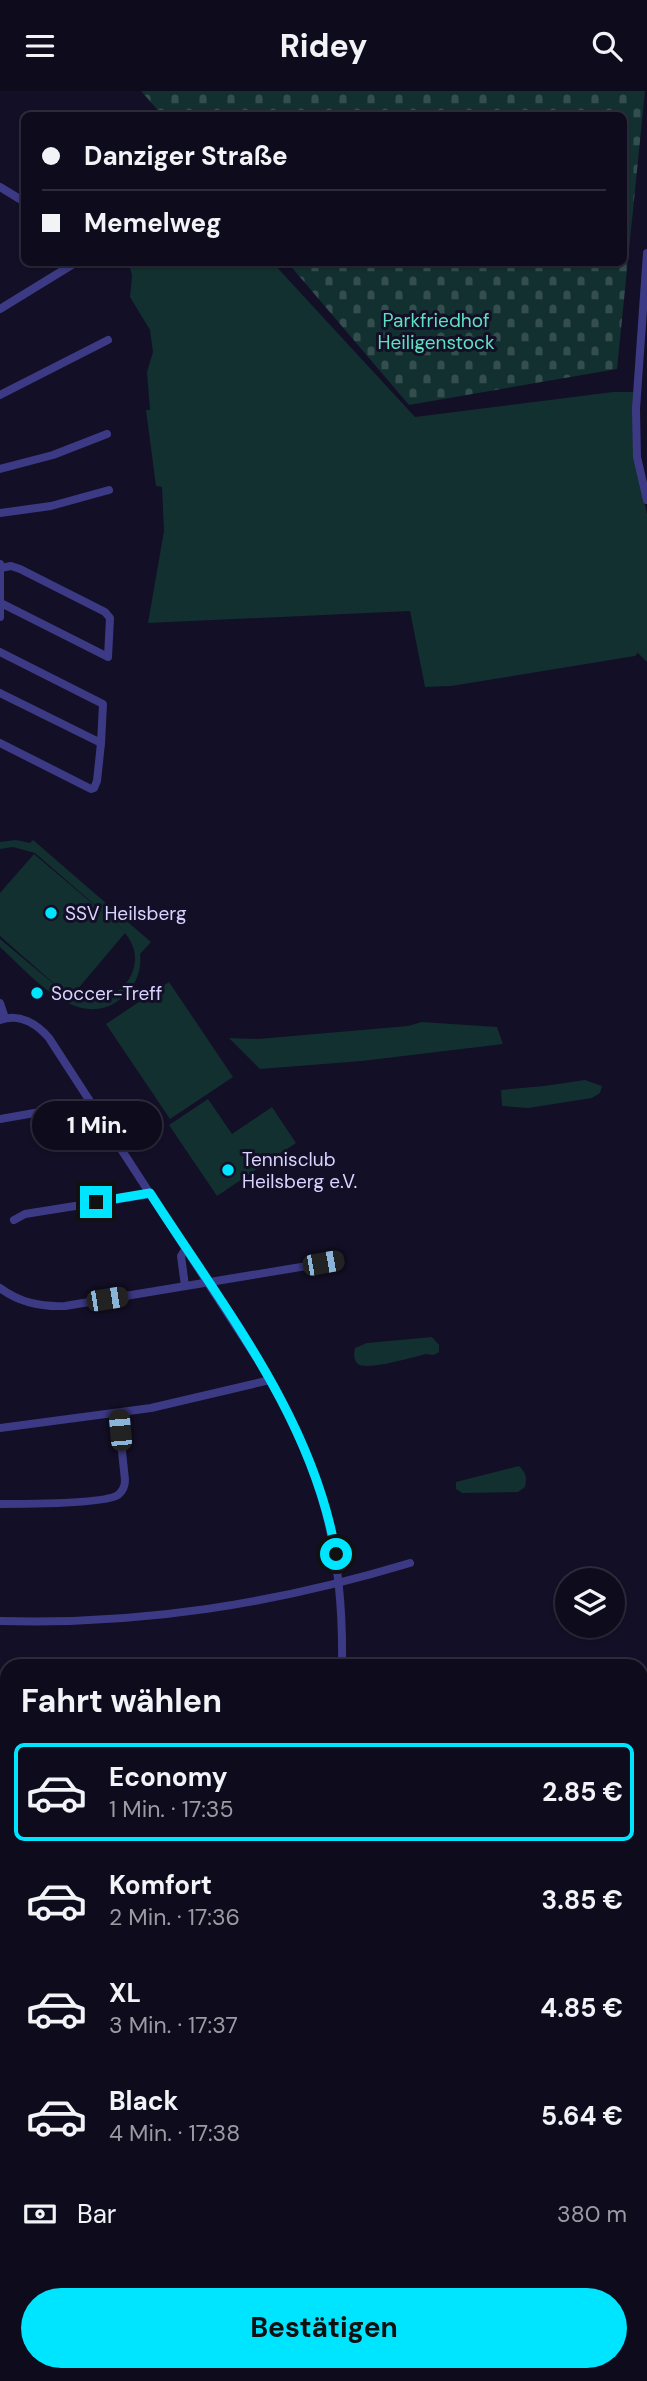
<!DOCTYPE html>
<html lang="de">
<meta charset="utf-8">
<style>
body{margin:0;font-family:"DM Sans",sans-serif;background:#1c1929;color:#f1f3f6;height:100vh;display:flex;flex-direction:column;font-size:26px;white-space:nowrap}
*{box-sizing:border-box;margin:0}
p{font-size:23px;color:#9b9ba3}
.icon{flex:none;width:38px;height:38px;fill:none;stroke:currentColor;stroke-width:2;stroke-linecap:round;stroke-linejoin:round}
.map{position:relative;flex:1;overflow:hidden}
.drawer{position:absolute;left:0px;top:1568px;width:648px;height:723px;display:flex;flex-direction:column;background:#0e0b1c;border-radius:21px 21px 0 0;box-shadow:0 2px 5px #0004,0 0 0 2px #2e2b3b}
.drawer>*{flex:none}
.hud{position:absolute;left:21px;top:21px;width:606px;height:154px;border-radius:10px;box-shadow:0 2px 5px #0004,0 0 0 2px #2e2b3b;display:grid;align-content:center;height:154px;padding:0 21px;background:#0e0b1c}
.tools{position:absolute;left:555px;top:1477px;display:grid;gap:14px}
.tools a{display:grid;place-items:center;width:70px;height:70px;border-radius:50%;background:#0e0b1c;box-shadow:0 2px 5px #0004,0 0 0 2px #2e2b3b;font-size:35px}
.end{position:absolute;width:32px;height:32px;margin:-16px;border:9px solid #00e5ff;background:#111;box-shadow:0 0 0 4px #111}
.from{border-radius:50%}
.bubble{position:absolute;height:49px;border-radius:24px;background:#0e0b1c;box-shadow:0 2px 5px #0004,0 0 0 2px #2e2b3b;font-size:23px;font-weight:700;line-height:49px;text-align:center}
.car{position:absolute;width:21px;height:42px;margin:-21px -10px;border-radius:9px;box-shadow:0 0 5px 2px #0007;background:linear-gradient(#222 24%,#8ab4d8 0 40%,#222 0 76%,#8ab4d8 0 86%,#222 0)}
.hud b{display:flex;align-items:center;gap:24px;height:66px;font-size:26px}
.hud b+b{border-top:2px solid #2e2b3b}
.hud i{width:18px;height:18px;background:#f1f3f6}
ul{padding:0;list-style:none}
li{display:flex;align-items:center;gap:21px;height:98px;margin:0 14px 10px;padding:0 7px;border:4px solid transparent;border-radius:10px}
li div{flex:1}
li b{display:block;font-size:26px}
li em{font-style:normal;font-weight:700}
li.selected{border-color:#00e5ff}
li>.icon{width:63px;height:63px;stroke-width:1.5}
h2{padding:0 21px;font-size:32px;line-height:84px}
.pay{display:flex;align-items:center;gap:18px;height:77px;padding:0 21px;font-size:26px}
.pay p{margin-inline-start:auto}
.button{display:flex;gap:14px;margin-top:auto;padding:14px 21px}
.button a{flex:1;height:80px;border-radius:42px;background:#00e5ff;color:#111;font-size:28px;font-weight:700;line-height:80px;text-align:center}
header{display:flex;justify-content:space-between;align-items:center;height:91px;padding:0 21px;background:#0e0b1c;font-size:32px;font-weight:700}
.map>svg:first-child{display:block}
.grass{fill:#12302f;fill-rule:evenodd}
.forest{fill:url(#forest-crowns)}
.cemetery{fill:url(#cemetery-stones)}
.garden{fill:url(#garden-furrows)}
.water{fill:#0c2248}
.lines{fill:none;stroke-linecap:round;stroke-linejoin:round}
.minor{stroke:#3d3a85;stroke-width:8}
.highway{stroke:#ff4fa3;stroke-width:12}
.rail-casing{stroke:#00e5ff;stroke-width:5}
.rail{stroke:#130f26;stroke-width:2.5;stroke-dasharray:8;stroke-linecap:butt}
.route{stroke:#00e5ff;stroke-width:9}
.poi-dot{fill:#00e5ff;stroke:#130f26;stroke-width:2.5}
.labels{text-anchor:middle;stroke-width:6;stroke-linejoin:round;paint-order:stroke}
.park-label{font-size:19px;fill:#5fe0c0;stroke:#130f26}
.poi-label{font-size:19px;fill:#d9d4ff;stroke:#130f26;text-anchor:start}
</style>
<header><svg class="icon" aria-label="menu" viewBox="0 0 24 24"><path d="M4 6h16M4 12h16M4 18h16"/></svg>Ridey<svg class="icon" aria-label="search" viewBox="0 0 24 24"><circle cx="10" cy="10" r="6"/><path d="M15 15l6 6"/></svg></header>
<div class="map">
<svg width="647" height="2290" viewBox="0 0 647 2290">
<defs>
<pattern id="forest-crowns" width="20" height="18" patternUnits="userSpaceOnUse" patternTransform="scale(1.75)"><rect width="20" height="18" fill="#12302f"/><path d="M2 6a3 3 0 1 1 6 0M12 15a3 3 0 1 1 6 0" fill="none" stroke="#344d4e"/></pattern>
<pattern id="cemetery-stones" width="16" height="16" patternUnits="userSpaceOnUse" patternTransform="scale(1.75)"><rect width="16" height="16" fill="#12302f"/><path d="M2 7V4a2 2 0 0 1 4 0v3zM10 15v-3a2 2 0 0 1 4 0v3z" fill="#344d4e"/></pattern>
<pattern id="garden-furrows" width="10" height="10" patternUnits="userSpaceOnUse" patternTransform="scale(1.75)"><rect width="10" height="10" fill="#12302f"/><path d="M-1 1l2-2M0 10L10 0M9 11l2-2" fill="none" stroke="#344d4e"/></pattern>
</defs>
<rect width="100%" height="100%" fill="#130f26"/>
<g class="grass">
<polygon points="129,172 273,172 415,326 613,301 634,301 634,366 647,423 647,571 638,562 635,565 451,595 425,596 410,520 148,532 164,440 162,396 156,395 146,319 150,319 147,281 153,261 150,239 130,206 132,185"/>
<path d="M 16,749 L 30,752 L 33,749 L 151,851 L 140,863 C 142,879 136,895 123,906 C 79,944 31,884 0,856 L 0,848 L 67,904 L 0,845 L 0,802 L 34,763 L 126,841 L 35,762 L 13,756 L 0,758 L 0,751 ZM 125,842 C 155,878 112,923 70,907 Z"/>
<polygon points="169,891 233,986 170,1028 106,933"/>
<polygon points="422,931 497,936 503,953 362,970 260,978 229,947 258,948 408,935"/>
<polygon points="585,989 602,995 600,1002 592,1007 528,1017 502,1015 501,999 544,995"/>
<polygon points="208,1008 232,1043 272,1016 296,1052 217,1105 169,1034"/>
<path d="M 432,1246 L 439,1254 L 439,1261 L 434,1264 L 426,1263 C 414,1266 367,1280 358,1273 C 353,1269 354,1262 355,1257 L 367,1252 Z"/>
<path d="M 519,1375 C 526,1382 527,1386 525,1396 L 518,1401 L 462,1402 L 456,1398 L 456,1391 Z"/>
<polygon points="0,1870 7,1873 7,1903 0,1901"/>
<polygon points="0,1915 7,1916 7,1970 0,1968"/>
<polygon points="0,2042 7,2044 7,2154 0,2149"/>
<polygon points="0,2224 7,2227 7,2270 0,2266"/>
<polygon points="0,2272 7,2277 7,2284 18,2284 28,2290 0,2290"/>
<polygon points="29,2284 92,2284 105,2290 39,2290"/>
<polygon points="284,2284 324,2284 324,2290 285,2290"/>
</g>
<g class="forest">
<polygon points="0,1679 7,1680 7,1873 0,1870"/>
<polygon points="207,2284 284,2284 285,2290 216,2290"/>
<polygon points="324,2284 358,2284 362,2290 324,2290"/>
</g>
<polygon class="cemetery" points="141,0 645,0 617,278 409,314 288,172 623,172 623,24 162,24"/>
<polygon class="garden" points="0,1968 7,1970 7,2021 0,2019"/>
<polygon class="water" points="92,2284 129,2284 138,2290 105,2290"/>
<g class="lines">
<g class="minor">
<polyline points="0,96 23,110"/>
<polyline points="647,162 636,318 637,366 647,409"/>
<polyline points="0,218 75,172"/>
<polyline points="0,304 108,249"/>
<polyline points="0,378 53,364 107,343"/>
<polyline points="0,422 51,415 109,399"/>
<polyline points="0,473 0,526"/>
<polyline points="1,477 11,475 20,478 105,521 110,527 108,566 1,512"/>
<polyline points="0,561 103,613 101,652 0,602"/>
<polyline points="0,652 91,698 94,697 97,690 101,652"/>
<polyline points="0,912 5,927"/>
<path d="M 0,929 C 20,922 37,933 49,947 L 263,1277 C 322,1379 344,1457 342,1575"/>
<polyline points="0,1028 40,1021"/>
<polyline points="14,1129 25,1123 150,1103"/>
<polyline points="185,1195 181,1165 186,1157"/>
<path d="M 0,1197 C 20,1212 41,1216 65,1215 L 337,1170"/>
<polyline points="0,1337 151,1317 270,1289"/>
<path d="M 0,1413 C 21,1413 104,1413 118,1404 C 123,1400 125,1395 125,1389 L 118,1323"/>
<path d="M 0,1530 C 142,1534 274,1513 410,1472"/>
<polyline points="0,1624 7,1625"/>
</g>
<g class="highway">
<polyline points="640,2203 647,2198"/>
<polyline points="640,2219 647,2214"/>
<polyline points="498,2290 510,2284"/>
<polyline points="526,2290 537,2284"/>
</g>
<defs>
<g id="rail">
<polyline points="0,2159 7,2164"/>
<polyline points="0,2172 7,2177"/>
<polyline points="159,2284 168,2290"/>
<polyline points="180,2284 190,2290"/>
</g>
</defs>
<use href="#rail" class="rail-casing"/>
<use href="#rail" class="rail"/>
</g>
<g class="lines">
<path class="route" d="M 96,1111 L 150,1102 C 223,1216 313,1327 336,1463"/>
</g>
<g class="poi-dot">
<circle cx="51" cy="822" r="7"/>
<circle cx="37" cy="902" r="7"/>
<circle cx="228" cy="1079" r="7"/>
</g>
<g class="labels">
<g class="park-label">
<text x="436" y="236">Parkfriedhof<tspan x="436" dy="22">Heiligenstock</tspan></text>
</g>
<g class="poi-label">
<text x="65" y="829">SSV Heilsberg</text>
<text x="51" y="909">Soccer-Treff</text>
<text x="242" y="1075">Tennisclub<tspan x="242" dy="22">Heilsberg e.V.</tspan></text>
</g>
</g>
</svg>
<div class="tools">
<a><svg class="icon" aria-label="layers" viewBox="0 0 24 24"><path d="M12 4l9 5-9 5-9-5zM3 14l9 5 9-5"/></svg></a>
</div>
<i class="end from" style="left:336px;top:1463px"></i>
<i class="end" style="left:96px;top:1111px"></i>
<div class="bubble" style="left:32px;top:1010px;width:130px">1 Min.</div>
<i class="car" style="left:323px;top:1172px;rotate:80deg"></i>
<i class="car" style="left:107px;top:1208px;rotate:81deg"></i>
<i class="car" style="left:120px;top:1339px;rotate:355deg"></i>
<div class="hud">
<b><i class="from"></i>Danziger Straße</b>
<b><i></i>Memelweg</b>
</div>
<section class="drawer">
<h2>Fahrt wählen</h2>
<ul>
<li class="selected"><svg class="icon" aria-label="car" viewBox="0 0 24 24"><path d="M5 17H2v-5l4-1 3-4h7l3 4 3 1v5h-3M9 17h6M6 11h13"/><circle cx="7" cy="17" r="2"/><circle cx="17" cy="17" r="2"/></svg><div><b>Economy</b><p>1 Min. · 17:35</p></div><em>2.85 €</em></li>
<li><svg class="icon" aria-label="car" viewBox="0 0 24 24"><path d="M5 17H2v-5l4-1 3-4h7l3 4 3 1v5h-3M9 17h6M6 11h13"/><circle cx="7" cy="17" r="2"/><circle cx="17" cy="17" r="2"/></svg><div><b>Komfort</b><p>2 Min. · 17:36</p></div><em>3.85 €</em></li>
<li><svg class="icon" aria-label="car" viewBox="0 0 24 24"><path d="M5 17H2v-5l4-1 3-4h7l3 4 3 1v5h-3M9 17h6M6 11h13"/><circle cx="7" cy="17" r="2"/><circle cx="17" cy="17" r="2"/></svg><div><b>XL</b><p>3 Min. · 17:37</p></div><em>4.85 €</em></li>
<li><svg class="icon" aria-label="car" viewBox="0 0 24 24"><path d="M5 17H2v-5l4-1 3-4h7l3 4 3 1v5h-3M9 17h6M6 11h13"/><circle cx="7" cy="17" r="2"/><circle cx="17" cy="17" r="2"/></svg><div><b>Black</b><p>4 Min. · 17:38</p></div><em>5.64 €</em></li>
</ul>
<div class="pay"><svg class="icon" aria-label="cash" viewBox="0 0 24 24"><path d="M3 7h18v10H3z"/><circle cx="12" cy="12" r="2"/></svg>Bar<p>380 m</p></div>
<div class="button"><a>Bestätigen</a></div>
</section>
</div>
